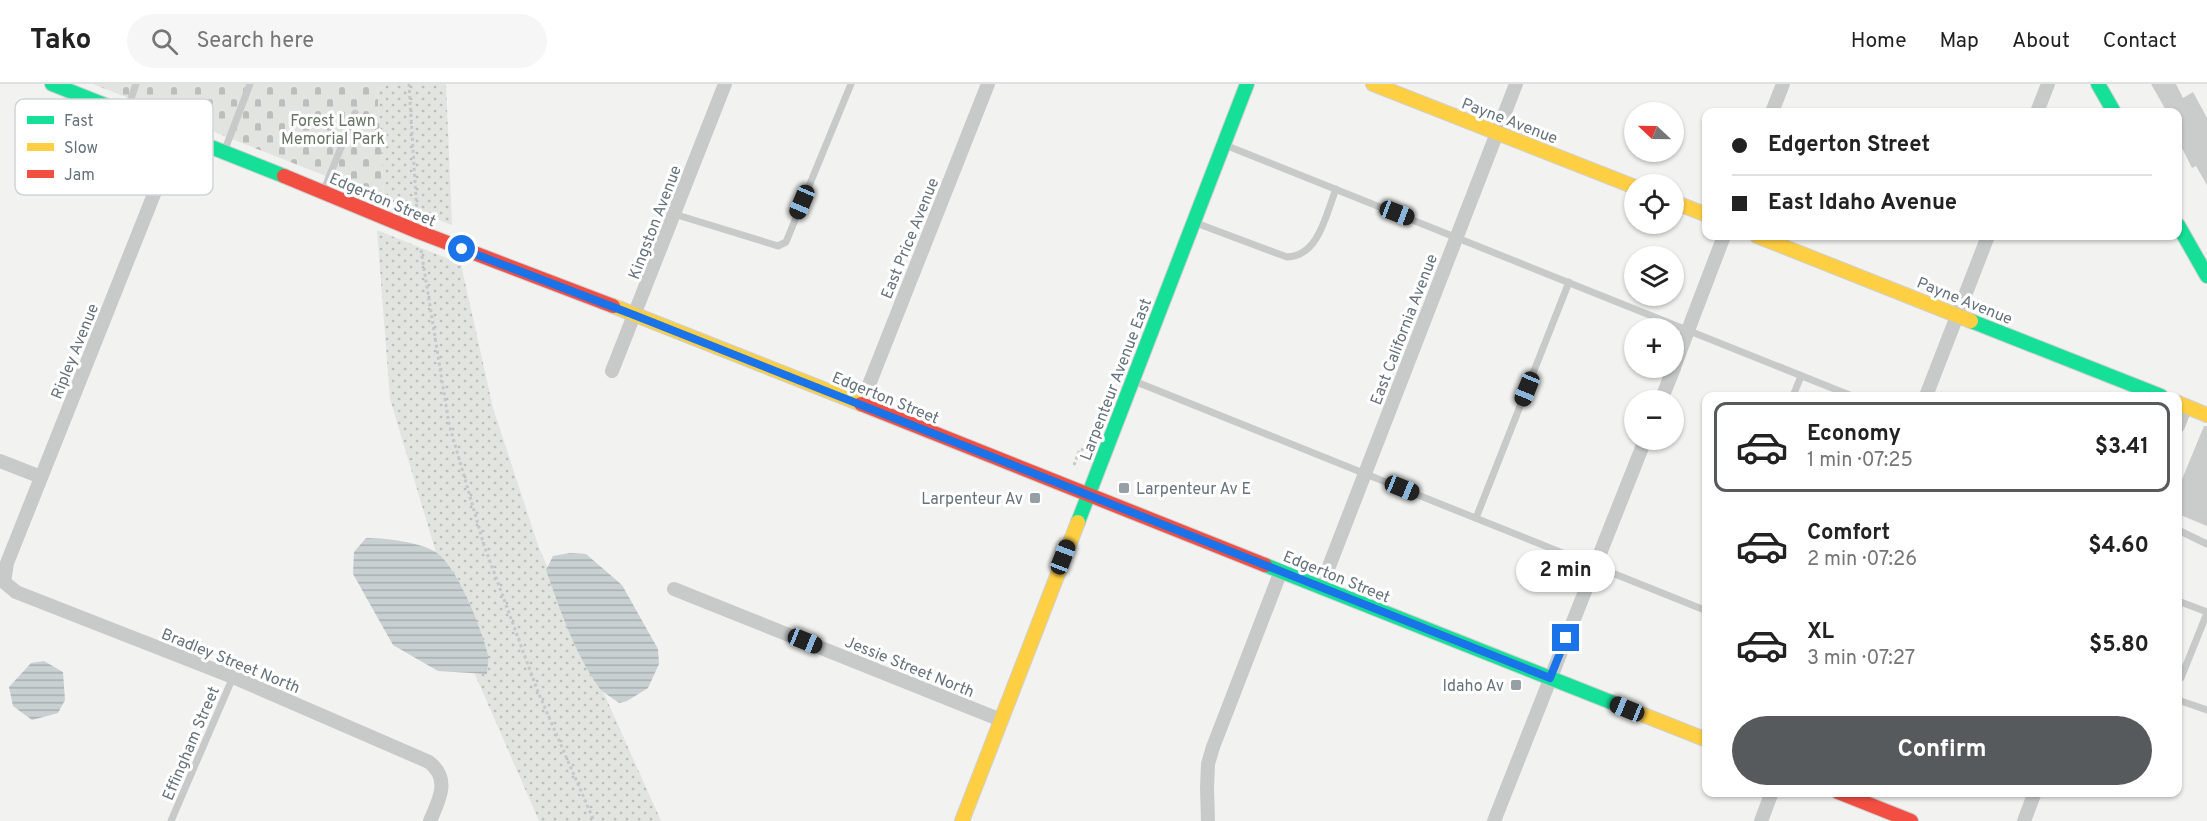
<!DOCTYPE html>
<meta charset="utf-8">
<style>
body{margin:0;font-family:Overpass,sans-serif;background:#f6f6f6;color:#222;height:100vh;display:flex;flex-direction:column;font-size:22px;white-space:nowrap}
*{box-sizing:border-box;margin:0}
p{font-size:20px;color:#767676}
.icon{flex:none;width:33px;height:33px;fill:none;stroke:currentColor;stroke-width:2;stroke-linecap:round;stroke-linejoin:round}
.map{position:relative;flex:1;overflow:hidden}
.details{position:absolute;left:1702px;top:308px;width:480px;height:405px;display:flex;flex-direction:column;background:#fff;border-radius:12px;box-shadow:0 2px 4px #0004}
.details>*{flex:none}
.hud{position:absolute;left:1702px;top:24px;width:480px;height:132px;border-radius:12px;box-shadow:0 2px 4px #0004;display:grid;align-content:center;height:132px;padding:0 30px;background:#fff}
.needle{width:39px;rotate:292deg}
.controls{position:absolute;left:1624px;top:18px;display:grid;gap:12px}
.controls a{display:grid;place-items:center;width:60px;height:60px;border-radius:50%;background:#fff;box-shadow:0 2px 4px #0004;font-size:30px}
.end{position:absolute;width:27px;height:27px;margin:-14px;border:8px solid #1a73e8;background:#fff;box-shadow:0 0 0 3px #fff}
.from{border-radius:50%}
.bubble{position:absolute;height:42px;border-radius:21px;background:#fff;box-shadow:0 2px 4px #0004;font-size:20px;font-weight:700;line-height:42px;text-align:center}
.car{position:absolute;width:18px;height:36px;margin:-18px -9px;border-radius:8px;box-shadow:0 0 4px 2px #0007;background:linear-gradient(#222 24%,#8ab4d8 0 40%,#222 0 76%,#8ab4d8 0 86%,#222 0)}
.hud b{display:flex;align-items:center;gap:21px;height:57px;font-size:22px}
.hud b+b{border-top:2px solid #e0e0e0}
.hud i{width:15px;height:15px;background:#222}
ul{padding:10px 0 0;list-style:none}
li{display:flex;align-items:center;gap:18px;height:90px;margin:0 12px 9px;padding:0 18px;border:3px solid transparent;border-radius:12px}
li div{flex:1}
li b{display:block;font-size:22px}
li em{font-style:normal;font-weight:700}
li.selected{border-color:#575a5d}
li>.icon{width:54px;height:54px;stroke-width:1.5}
.action{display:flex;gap:12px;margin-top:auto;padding:12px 30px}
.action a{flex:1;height:69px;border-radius:36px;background:#575a5d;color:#fff;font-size:24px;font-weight:700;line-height:69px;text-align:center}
header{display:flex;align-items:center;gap:36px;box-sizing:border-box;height:84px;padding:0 30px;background:#fff;border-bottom:2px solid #e0e0e0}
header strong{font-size:28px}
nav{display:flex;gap:33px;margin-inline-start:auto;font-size:21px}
.search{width:420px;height:54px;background:#f6f6f6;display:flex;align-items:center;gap:15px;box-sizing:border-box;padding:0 21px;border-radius:33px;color:#767676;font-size:22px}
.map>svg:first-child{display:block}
.cemetery{fill:url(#cemetery-stones)}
.park{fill:url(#park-dots)}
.water{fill:url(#water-rules)}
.building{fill:#cacccc}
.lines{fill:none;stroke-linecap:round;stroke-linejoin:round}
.fast-casing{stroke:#d0d0d1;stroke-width:16}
.slow-casing{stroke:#d0d0d1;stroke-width:16}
.jam-casing{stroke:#d0d0d1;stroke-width:16}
.path{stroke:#c6c7c6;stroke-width:3;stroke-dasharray:3 3;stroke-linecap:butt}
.lane{stroke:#c8c9c9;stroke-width:7}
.street{stroke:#c8c9c9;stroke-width:14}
.fast{stroke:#16e098;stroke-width:14}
.slow{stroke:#ffcf43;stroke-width:14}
.jam{stroke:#f24e42;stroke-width:14}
.route{stroke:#1a73e8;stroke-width:8}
.poi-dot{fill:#979fa6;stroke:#fff;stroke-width:2}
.labels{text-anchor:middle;stroke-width:6;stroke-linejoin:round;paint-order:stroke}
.park-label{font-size:16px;fill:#677564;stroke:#fff}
.street-label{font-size:16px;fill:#66737d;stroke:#fff}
.poi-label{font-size:16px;fill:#66737d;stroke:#fff;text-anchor:end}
.key{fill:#fff;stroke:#d1d5d8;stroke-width:1.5}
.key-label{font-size:16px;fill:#66737d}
</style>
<header>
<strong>Tako</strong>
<div class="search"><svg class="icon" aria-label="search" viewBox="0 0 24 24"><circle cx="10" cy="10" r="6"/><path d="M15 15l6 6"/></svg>Search here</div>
<nav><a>Home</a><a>Map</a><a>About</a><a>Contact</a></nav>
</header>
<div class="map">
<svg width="2207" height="737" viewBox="0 0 2207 737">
<defs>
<pattern id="cemetery-stones" width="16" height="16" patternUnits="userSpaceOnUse" patternTransform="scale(1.5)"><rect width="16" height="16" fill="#e2e5df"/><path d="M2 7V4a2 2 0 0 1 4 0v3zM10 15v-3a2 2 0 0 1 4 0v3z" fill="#bbbeba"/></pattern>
<pattern id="park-dots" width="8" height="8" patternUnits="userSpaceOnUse" patternTransform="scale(1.5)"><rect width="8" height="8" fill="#e2e5df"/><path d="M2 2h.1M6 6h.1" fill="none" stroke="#bbbeba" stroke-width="1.8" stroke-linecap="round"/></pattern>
<pattern id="water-rules" width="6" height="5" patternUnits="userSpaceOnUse" patternTransform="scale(1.5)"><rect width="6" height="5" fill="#c9d0d2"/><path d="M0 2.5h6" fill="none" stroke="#a7adb0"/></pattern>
</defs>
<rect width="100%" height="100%" fill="#f2f2f1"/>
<polygon class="cemetery" points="93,0 377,0 384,115"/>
<g class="park">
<polygon points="377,0 446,0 452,141 384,115"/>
<polygon points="377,146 461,180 493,324 539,464 661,737 539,737 467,572 390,315"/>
</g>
<g class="water">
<path d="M 366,454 C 384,454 422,458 437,469 C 458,484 482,546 488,571 C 489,577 487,584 487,590 L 438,587 L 393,561 L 353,490 L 354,468 Z"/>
<path d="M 570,469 L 586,470 L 622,501 L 658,565 L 659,580 L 648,604 L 627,617 L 619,619 C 613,614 605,610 600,605 C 575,570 560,526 546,486 L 553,472 Z"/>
<polygon points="44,577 63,588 65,616 58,629 32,636 13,622 9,603 31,579"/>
</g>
<g class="building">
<polygon points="2151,0 2176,0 2183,14 2193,8 2207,34 2207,101 2196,82 2192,84 2178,56 2178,28 2167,28"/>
<polygon points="2204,342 2207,342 2207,442 2178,430 2178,405"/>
</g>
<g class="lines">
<defs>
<g id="fast">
<polyline points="52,0 284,92"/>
<polyline points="2098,0 2114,28"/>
<polyline points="2178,141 2207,192"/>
<polyline points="1971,237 2161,312"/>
<polyline points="1078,438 1247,0"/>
<polyline points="1265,481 1636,628"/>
</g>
<g id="slow">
<polyline points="1373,0 1635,103"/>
<polyline points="1674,118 1707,131"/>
<polyline points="1757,152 1971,237"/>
<polyline points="613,222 861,320"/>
<polyline points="2178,319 2207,331"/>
<polyline points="1636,628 1707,656"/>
<polyline points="962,737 1078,438"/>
</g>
<g id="jam">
<polyline points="284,92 419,148 613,222"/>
<polyline points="861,320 1265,481"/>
<polyline points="1838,708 1911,737"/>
</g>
</defs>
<use href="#fast" class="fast-casing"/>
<use href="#slow" class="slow-casing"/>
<use href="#jam" class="jam-casing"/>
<g class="path">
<polyline points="409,0 417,130"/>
<polyline points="421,166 449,340 484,461 538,608 594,737"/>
<polyline points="1074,381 1080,365 1086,366"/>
</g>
<g class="lane">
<polyline points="126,29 136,0"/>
<polyline points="1225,61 1852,312"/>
<polyline points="224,68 250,0"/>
<polyline points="323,108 355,29"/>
<polyline points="674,130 778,162 786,158 851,0"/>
<path d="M 1196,139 L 1287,173 C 1319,172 1326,130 1336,105"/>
<polyline points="1134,297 1707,527"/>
<polyline points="1793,312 1801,292"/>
<polyline points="1476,434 1569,198"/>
<polyline points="2178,446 2207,460"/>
<polyline points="2178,517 2207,528"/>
<polyline points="2178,593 2181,594 2207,529"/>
<polyline points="2178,616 2207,626"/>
<polyline points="171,737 233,593"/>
</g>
<g class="street">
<polyline points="1772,28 1783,0"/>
<polyline points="2037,28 2048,0"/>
<path d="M 178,50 L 7,479 L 4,498 L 16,508 L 233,593 L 429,678 C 451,695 439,716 430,737"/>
<polyline points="1674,283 1724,152"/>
<polyline points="612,287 725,0"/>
<polyline points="1926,312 1988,152"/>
<polyline points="1661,316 1674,284"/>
<polyline points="861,321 988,0"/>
<polyline points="2178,342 2186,322"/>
<polyline points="0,377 41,393"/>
<polyline points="1321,503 1516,0"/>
<polyline points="674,505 1001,636"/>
<polyline points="1208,737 1207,704 1208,680 1213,663 1281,487"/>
<polyline points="1494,737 1645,356"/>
<polyline points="1761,737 1772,708"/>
<polyline points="2024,737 2035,708"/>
</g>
<use href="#fast" class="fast"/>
<use href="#slow" class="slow"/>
<use href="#jam" class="jam"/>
</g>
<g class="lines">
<polyline class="route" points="462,165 634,231 1550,594 1566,554"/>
</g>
<g class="poi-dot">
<rect x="1118" y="398" width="12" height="12" rx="3"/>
<rect x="1029" y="408" width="12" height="12" rx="3"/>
<rect x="1510" y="595" width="12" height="12" rx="3"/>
</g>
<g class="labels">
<g class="park-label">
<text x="333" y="42">Forest Lawn<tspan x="333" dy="18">Memorial Park</tspan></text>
</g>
<g class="street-label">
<text transform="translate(1510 36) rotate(21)" y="6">Payne Avenue</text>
<text transform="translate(383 115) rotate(23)" y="6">Edgerton Street</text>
<text transform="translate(654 138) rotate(-69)" y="6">Kingston Avenue</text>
<text transform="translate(909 154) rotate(-68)" y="6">East Price Avenue</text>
<text transform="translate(1965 216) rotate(22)" y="6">Payne Avenue</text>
<text transform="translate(1403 245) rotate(-69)" y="6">East California Avenue</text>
<text transform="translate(74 267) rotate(-68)" y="6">Ripley Avenue</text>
<text transform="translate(1115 295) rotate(-69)" y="6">Larpenteur Avenue East</text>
<text transform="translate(886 313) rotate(22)" y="6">Edgerton Street</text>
<text transform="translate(1337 492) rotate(22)" y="6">Edgerton Street</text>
<text transform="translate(231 576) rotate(22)" y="6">Bradley Street North</text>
<text transform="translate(910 582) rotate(22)" y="6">Jessie Street North</text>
<text transform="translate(190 659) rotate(-67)" y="6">Effingham Street</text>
</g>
<g class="poi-label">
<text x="1136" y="410" text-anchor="start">Larpenteur Av E</text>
<text x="1023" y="420">Larpenteur Av</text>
<text x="1504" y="607">Idaho Av</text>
</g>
</g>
<rect x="15" y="15" width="198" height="96" rx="9" class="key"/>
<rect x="27" y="32" width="27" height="8" fill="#16e098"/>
<rect x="27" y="59" width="27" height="8" fill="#ffcf43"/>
<rect x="27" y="86" width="27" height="8" fill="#f24e42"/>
<g class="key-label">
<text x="64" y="42">Fast</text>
<text x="64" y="69">Slow</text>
<text x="64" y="96">Jam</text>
</g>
</svg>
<div class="controls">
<a><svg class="needle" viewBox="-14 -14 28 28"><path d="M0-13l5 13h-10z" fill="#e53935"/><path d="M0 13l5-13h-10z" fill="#767676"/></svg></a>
<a><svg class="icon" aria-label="locate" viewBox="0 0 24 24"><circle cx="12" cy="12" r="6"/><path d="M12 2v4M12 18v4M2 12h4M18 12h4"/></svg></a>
<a><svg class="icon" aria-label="layers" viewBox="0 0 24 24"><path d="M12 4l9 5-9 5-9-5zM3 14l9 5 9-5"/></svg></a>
<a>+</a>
<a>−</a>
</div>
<i class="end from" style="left:462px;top:165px"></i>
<i class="end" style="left:1566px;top:554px"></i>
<div class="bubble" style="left:1516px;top:466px;width:99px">2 min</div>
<i class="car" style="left:802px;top:118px;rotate:203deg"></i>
<i class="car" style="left:1397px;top:129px;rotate:111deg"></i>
<i class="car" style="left:1527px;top:305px;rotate:202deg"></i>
<i class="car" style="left:1402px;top:404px;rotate:112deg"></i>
<i class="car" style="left:1063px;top:473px;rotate:21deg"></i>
<i class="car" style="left:805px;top:557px;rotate:112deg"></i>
<i class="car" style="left:1627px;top:625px;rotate:292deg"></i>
<div class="hud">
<b><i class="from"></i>Edgerton Street</b>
<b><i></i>East Idaho Avenue</b>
</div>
<section class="details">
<ul>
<li class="selected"><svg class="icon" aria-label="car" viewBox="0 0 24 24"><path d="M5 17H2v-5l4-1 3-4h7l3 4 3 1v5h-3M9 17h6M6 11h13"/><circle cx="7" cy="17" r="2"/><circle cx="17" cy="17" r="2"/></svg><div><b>Economy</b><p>1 min · 07:25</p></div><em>$3.41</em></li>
<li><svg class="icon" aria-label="car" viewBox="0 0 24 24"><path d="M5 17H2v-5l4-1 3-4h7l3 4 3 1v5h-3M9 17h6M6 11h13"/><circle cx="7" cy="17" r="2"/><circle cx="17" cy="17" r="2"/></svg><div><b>Comfort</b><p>2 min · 07:26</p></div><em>$4.60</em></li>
<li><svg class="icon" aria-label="car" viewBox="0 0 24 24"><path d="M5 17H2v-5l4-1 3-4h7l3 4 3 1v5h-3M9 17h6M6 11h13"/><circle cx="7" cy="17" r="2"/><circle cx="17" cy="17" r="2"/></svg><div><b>XL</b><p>3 min · 07:27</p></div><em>$5.80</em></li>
</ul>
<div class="action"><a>Confirm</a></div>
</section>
</div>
